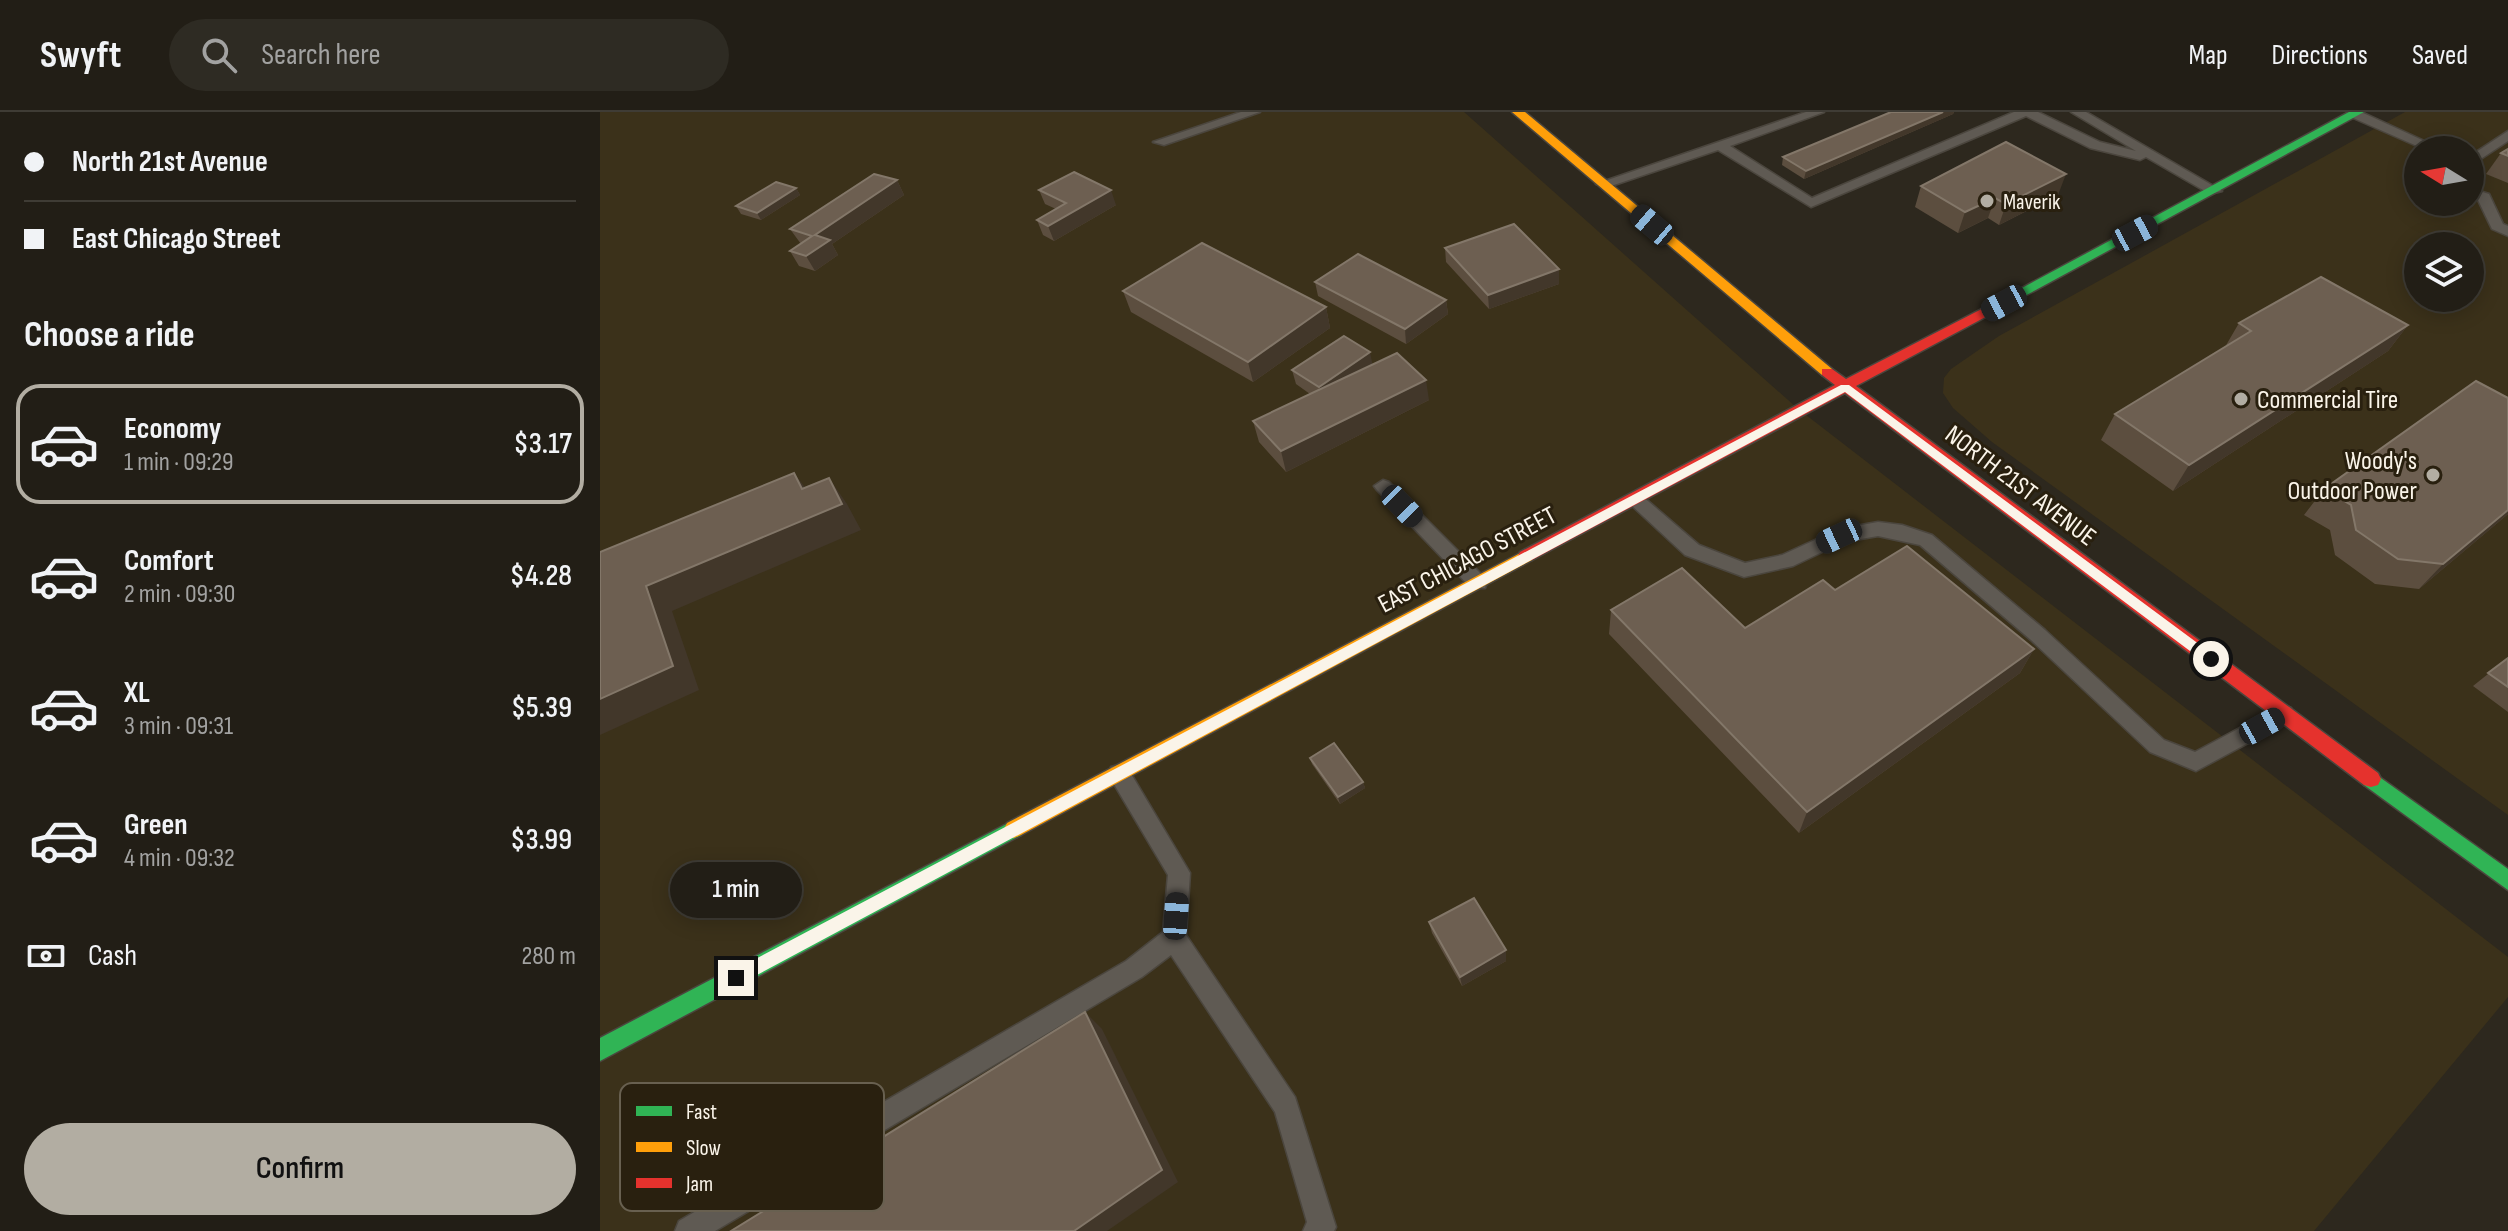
<!DOCTYPE html>
<meta charset="utf-8">
<style>
body{margin:0;font-family:"Sofia Sans Condensed",sans-serif;background:#2e2b23;color:#f1f3f6;height:100vh;display:flex;flex-direction:column;font-size:30px;white-space:nowrap}
*{box-sizing:border-box;margin:0}
p{font-size:26px;color:#a2a2a1}
.icon{flex:none;width:44px;height:44px;fill:none;stroke:currentColor;stroke-width:2;stroke-linecap:round;stroke-linejoin:round}
.map{position:relative;flex:1;overflow:hidden}
.panel{display:flex;flex-direction:column;background:#221e16;width:600px}
.panel>*{flex:none}
.banner{display:grid;align-content:center;height:176px;padding:0 24px;background:#221e16}
.needle{width:52px;rotate:281deg}
.controls{position:absolute;left:1804px;top:24px;display:grid;gap:16px}
.controls a{display:grid;place-items:center;width:80px;height:80px;border-radius:50%;background:#221e16;box-shadow:0 4px 20px #0003,0 0 0 2px #3f3c35;font-size:40px}
.end{position:absolute;width:36px;height:36px;margin:-18px;border:10px solid #faf4e9;background:#111;box-shadow:0 0 0 4px #111}
.from{border-radius:50%}
.bubble{position:absolute;height:56px;border-radius:28px;background:#221e16;box-shadow:0 4px 20px #0003,0 0 0 2px #3f3c35;font-size:26px;font-weight:600;line-height:56px;text-align:center}
.car{position:absolute;width:24px;height:48px;margin:-24px -12px;border-radius:10px;box-shadow:0 0 6px 2px #0007;background:linear-gradient(#222 24%,#8ab4d8 0 40%,#222 0 76%,#8ab4d8 0 86%,#222 0)}
.banner b{display:flex;align-items:center;gap:28px;height:76px;font-size:30px}
.banner b+b{border-top:2px solid #3f3c35}
.banner i{width:20px;height:20px;background:#f1f3f6}
ul{padding:0;list-style:none}
li{display:flex;align-items:center;gap:24px;height:120px;margin:0 16px 12px;padding:0 8px;border:4px solid transparent;border-radius:24px}
li div{flex:1}
li b{display:block;font-size:30px}
li em{font-style:normal;font-weight:600}
li.on{border-color:#b2ada2}
li>.icon{width:72px;height:72px;stroke-width:1.5}
h2{padding:0 24px;font-size:36px;line-height:96px}
.pay{display:flex;align-items:center;gap:20px;height:88px;padding:0 24px;font-size:30px}
.pay p{margin-inline-start:auto}
.cta{display:flex;gap:16px;margin-top:auto;padding:16px 24px}
.cta a{flex:1;height:92px;border-radius:48px;background:#b2ada2;color:#111;font-size:32px;font-weight:600;line-height:92px;text-align:center}
header{display:flex;align-items:center;gap:48px;box-sizing:border-box;height:112px;padding:0 40px;background:#221e16;border-bottom:2px solid #3f3c35}
header strong{font-size:38px}
nav{display:flex;gap:44px;margin-inline-start:auto;font-size:28px}
.search{width:560px;height:72px;background:#2e2b23;display:flex;align-items:center;gap:20px;box-sizing:border-box;padding:0 28px;border-radius:44px;color:#a2a2a1;font-size:30px}
main{display:flex;flex:1;min-height:0}
.map>svg:first-child{display:block}
.built{fill:#3b311a;fill-rule:evenodd}
.lines{fill:none;stroke-linecap:round;stroke-linejoin:round}
.lane-casing{stroke:#4b463e;stroke-width:3}
.fast-casing{stroke:#4b463e;stroke-width:3}
.slow-casing{stroke:#4b463e;stroke-width:3}
.jam-casing{stroke:#4b463e;stroke-width:3}
.lane{fill:#5f5a53;fill-rule:evenodd}
.fast{fill:#30b455;fill-rule:evenodd}
.slow{fill:#ff9f0a;fill-rule:evenodd}
.jam{fill:#e5322d;fill-rule:evenodd}
.wall{fill:#5c4e3f}
.shaded-wall{fill:#42372a}
.building{fill:#6d5f51;stroke:#837769;stroke-width:2}
.route{fill:#faf4e9}
.poi-dot{fill:#b2ada2;stroke:#29200f;stroke-width:3}
.labels{text-anchor:middle;stroke-width:6;stroke-linejoin:round;paint-order:stroke}
.far-poi-label{font-size:22px;fill:#faf4e9;stroke:#29200f;text-anchor:start}
.poi-label{font-size:26px;fill:#faf4e9;stroke:#29200f;text-anchor:start}
.street-label{font-size:26px;fill:#faf4e9;stroke:#29200f}
.key{fill:#29200f;stroke:#686050;stroke-width:2}
.key-label{font-size:22px;fill:#faf4e9}
</style>
<header>
<strong>Swyft</strong>
<div class="search"><svg class="icon" aria-label="search" viewBox="0 0 24 24"><circle cx="10" cy="10" r="6"/><path d="M15 15l6 6"/></svg>Search here</div>
<nav><a>Map</a><a>Directions</a><a>Saved</a></nav>
</header>
<main>
<section class="panel">
<div class="banner">
<b><i class="from"></i>North 21st Avenue</b>
<b><i></i>East Chicago Street</b>
</div>
<h2>Choose a ride</h2>
<ul>
<li class="on"><svg class="icon" aria-label="car" viewBox="0 0 24 24"><path d="M5 17H2v-5l4-1 3-4h7l3 4 3 1v5h-3M9 17h6M6 11h13"/><circle cx="7" cy="17" r="2"/><circle cx="17" cy="17" r="2"/></svg><div><b>Economy</b><p>1 min · 09:29</p></div><em>$3.17</em></li>
<li><svg class="icon" aria-label="car" viewBox="0 0 24 24"><path d="M5 17H2v-5l4-1 3-4h7l3 4 3 1v5h-3M9 17h6M6 11h13"/><circle cx="7" cy="17" r="2"/><circle cx="17" cy="17" r="2"/></svg><div><b>Comfort</b><p>2 min · 09:30</p></div><em>$4.28</em></li>
<li><svg class="icon" aria-label="car" viewBox="0 0 24 24"><path d="M5 17H2v-5l4-1 3-4h7l3 4 3 1v5h-3M9 17h6M6 11h13"/><circle cx="7" cy="17" r="2"/><circle cx="17" cy="17" r="2"/></svg><div><b>XL</b><p>3 min · 09:31</p></div><em>$5.39</em></li>
<li><svg class="icon" aria-label="car" viewBox="0 0 24 24"><path d="M5 17H2v-5l4-1 3-4h7l3 4 3 1v5h-3M9 17h6M6 11h13"/><circle cx="7" cy="17" r="2"/><circle cx="17" cy="17" r="2"/></svg><div><b>Green</b><p>4 min · 09:32</p></div><em>$3.99</em></li>
</ul>
<div class="pay"><svg class="icon" aria-label="cash" viewBox="0 0 24 24"><path d="M3 7h18v10H3z"/><circle cx="12" cy="12" r="2"/></svg>Cash<p>280 m</p></div>
<div class="cta"><a>Confirm</a></div>
</section>
<div class="map">
<svg width="1908" height="1119" viewBox="0 0 1908 1119">
<rect width="100%" height="100%" fill="#2d281e"/>
<g class="built">
<polygon points="0,0 864,0 1197,296 1908,845 1908,885 1714,1119 0,1119"/>
<path d="M 1805,0 L 1908,0 L 1908,703 L 1392,330 L 1353,296 L 1343,281 L 1344,266 L 1351,257 L 1399,224 ZM 1818,38 L 1870,38 L 1870,90 L 1818,90 ZM 1818,134 L 1870,134 L 1870,186 L 1818,186 Z"/>
</g>
<g class="lines">
<defs>
<g id="lane">
<polygon points="641,0 660,0 564,33 553,30"/>
<polygon points="1206,0 1224,0 1130,34 1212,86 1414,0 1438,0 1500,30 1536,39 1471,0 1486,0 1622,79 1610,82 1546,45 1540,48 1490,36 1426,4 1211,95 1118,38 1008,75 996,72"/>
<polygon points="1750,0 1761,0 1844,38 1826,38 1751,5"/>
<polygon points="1908,19 1908,29 1870,54 1870,44"/>
<polygon points="1870,76 1889,82 1903,112 1908,114 1908,124 1892,117 1878,88 1870,85"/>
<polygon points="783,368 789,370 885,466 887,471 885,476 871,476 777,378 774,374"/>
<polygon points="1035,381 1041,383 1099,433 1145,451 1182,443 1239,417 1278,410 1302,413 1332,423 1445,518 1564,628 1595,640 1677,596 1684,593 1691,596 1694,602 1691,608 1596,659 1550,640 1431,528 1320,433 1278,424 1243,430 1193,454 1144,465 1085,443 1029,391 1026,387"/>
<polygon points="519,653 527,655 590,761 586,823 695,985 736,1115 734,1119 703,1119 707,1110 675,1000 571,843 542,865 115,1119 75,1119 79,1109 526,849 563,820 568,763 508,662 511,655"/>
</g>
<g id="fast">
<polygon points="1749,0 1764,0 1408,193 1398,193 1396,190"/>
<polygon points="1771,659 1908,757 1908,778 1764,673 1761,667 1764,661"/>
<polygon points="414,708 421,711 424,717 421,723 0,949 0,926"/>
</g>
<g id="slow">
<polygon points="912,0 925,0 1232,257 1232,263 1222,263"/>
<polygon points="926,438 932,440 934,444 932,448 421,723 414,726 407,723 404,717 407,711"/>
</g>
<polygon id="jam" points="1403,186 1408,187 1408,193 1256,274 1778,661 1781,667 1778,673 1771,675 1764,673 1245,281 932,448 920,448 918,444 920,440 1235,273 1222,263 1222,257 1232,257 1246,267"/>
</defs>
<use href="#lane" class="lane-casing"/>
<use href="#fast" class="fast-casing"/>
<use href="#slow" class="slow-casing"/>
<use href="#jam" class="jam-casing"/>
<use href="#lane" class="lane"/>
<use href="#fast" class="fast"/>
<use href="#slow" class="slow"/>
<use href="#jam" class="jam"/>
</g>
<g class="wall">
<polygon points="1291,0 1354,0 1353,2 1204,67 1182,53 1183,45"/>
<polygon points="1908,37 1908,71 1886,62 1901,41"/>
<polygon points="297,68 304,83 232,132 238,143 215,159 199,154 190,139 201,132 190,117"/>
<polygon points="1321,74 1458,83 1399,113 1388,106 1358,121 1315,95"/>
<polygon points="196,76 200,83 161,108 141,102 136,94"/>
<polygon points="439,78 516,93 454,129 443,123 437,108 456,97 445,92"/>
<polygon points="845,136 959,172 889,197 846,150"/>
<polygon points="715,170 846,188 848,202 806,232 718,184"/>
<polygon points="523,179 726,195 730,216 653,270 531,200"/>
<polygon points="1639,211 1808,213 1788,239 1573,379 1501,328 1515,302 1625,235"/>
<polygon points="772,253 829,288 686,360 659,330 653,309 710,282 696,272 692,258"/>
<polygon points="1724,377 1908,402 1819,477 1775,472 1735,443 1730,418 1704,403"/>
<polygon points="1235,478 1434,537 1420,561 1199,721 1009,522 1011,498 1145,516"/>
<polygon points="1908,546 1908,600 1873,574"/>
<polygon points="710,646 763,670 765,676 740,692 712,652"/>
<polygon points="829,810 906,849 862,874 832,821"/>
</g>
<g class="shaded-wall">
<polygon points="1343,0 1354,0 1353,2 1204,67 1206,59"/>
<polygon points="1466,62 1458,83 1399,113 1406,92"/>
<polygon points="297,68 304,83 232,132 238,143 215,159 206,144 215,123"/>
<polygon points="196,76 200,83 161,108 157,101"/>
<polygon points="511,78 516,93 454,129 448,114"/>
<polygon points="1395,86 1388,106 1358,121 1365,100"/>
<polygon points="959,157 959,172 889,197 888,183"/>
<polygon points="846,188 848,202 806,232 805,217"/>
<polygon points="726,195 730,216 653,270 648,250"/>
<polygon points="1808,213 1788,239 1573,379 1589,353"/>
<polygon points="770,240 773,255 722,289 719,275"/>
<polygon points="826,268 829,288 686,360 681,339"/>
<polygon points="194,361 214,387 229,366 247,392 261,418 72,499 99,578 0,623 0,587 46,474"/>
<polygon points="1908,398 1908,402 1819,477 1843,452"/>
<polygon points="1434,537 1420,561 1199,721 1207,700"/>
<polygon points="763,670 765,676 740,692 738,685"/>
<polygon points="906,838 906,849 862,874 860,865"/>
<polygon points="485,900 502,917 578,1070 507,1119 474,1119"/>
</g>
<g class="building">
<polygon points="1291,0 1343,0 1206,59 1183,45"/>
<polygon points="1406,30 1466,62 1406,92 1395,86 1365,100 1321,74"/>
<polygon points="1908,37 1908,44 1901,41"/>
<polygon points="474,60 511,78 448,114 437,108 466,91 439,78"/>
<polygon points="274,62 297,68 215,123 230,128 206,144 190,139 212,124 190,117"/>
<polygon points="176,70 196,76 157,101 136,94"/>
<polygon points="914,112 959,157 888,183 845,136"/>
<polygon points="602,131 726,195 648,250 523,179"/>
<polygon points="758,142 846,188 805,217 715,170"/>
<polygon points="1721,165 1808,213 1589,353 1515,302 1651,219 1639,211"/>
<polygon points="744,224 770,240 719,275 692,258"/>
<polygon points="797,241 826,268 681,339 653,309"/>
<polygon points="1876,269 1908,286 1908,398 1843,452 1798,447 1756,418 1751,393 1724,377"/>
<polygon points="194,361 202,377 229,366 242,392 46,474 73,554 0,587 0,440"/>
<polygon points="1307,434 1434,537 1207,700 1011,498 1082,456 1145,516 1223,468 1235,478"/>
<polygon points="1908,546 1908,575 1888,561"/>
<polygon points="734,631 763,670 738,685 710,646"/>
<polygon points="874,786 906,838 860,865 829,810"/>
<polygon points="485,900 562,1058 474,1119 131,1119"/>
</g>
<polygon class="route" points="1241,273 1249,273 1615,544 1615,551 1606,551 1245,280 142,871 131,871 131,860"/>
<g class="poi-dot">
<circle cx="1387" cy="89" r="8"/>
<circle cx="1641" cy="287" r="8"/>
<circle cx="1833" cy="363" r="8"/>
</g>
<g class="labels">
<g class="far-poi-label">
<text x="1403" y="97">Maverik</text>
</g>
<g class="poi-label">
<text x="1657" y="296">Commercial Tire</text>
<text x="1817" y="357" text-anchor="end">Woody's<tspan x="1817" dy="30">Outdoor Power</tspan></text>
</g>
<g class="street-label">
<text transform="translate(1421 373) rotate(37)" y="9">NORTH 21ST AVENUE</text>
<text transform="translate(867 447) rotate(-28)" y="9">EAST CHICAGO STREET</text>
</g>
</g>
<rect x="20" y="971" width="264" height="128" rx="12" class="key"/>
<rect x="36" y="994" width="36" height="10" fill="#30b455"/>
<rect x="36" y="1030" width="36" height="10" fill="#ff9f0a"/>
<rect x="36" y="1066" width="36" height="10" fill="#e5322d"/>
<g class="key-label">
<text x="86" y="1007">Fast</text>
<text x="86" y="1043">Slow</text>
<text x="86" y="1079">Jam</text>
</g>
</svg>
<div class="controls">
<a><svg class="needle" viewBox="-14 -14 28 28"><path d="M0-13l5 13h-10z" fill="#e53935"/><path d="M0 13l5-13h-10z" fill="#a2a2a1"/></svg></a>
<a><svg class="icon" aria-label="layers" viewBox="0 0 24 24"><path d="M12 4l9 5-9 5-9-5zM3 14l9 5 9-5"/></svg></a>
</div>
<i class="end from" style="left:1611px;top:547px"></i>
<i class="end" style="left:136px;top:866px"></i>
<div class="bubble" style="left:70px;top:750px;width:132px">1 min</div>
<i class="car" style="left:1052px;top:113px;rotate:310deg"></i>
<i class="car" style="left:1535px;top:121px;rotate:62deg"></i>
<i class="car" style="left:1404px;top:191px;rotate:242deg"></i>
<i class="car" style="left:802px;top:394px;rotate:136deg"></i>
<i class="car" style="left:1239px;top:424px;rotate:245deg"></i>
<i class="car" style="left:1662px;top:614px;rotate:61deg"></i>
<i class="car" style="left:576px;top:804px;rotate:4deg"></i>
</div>
</main>
